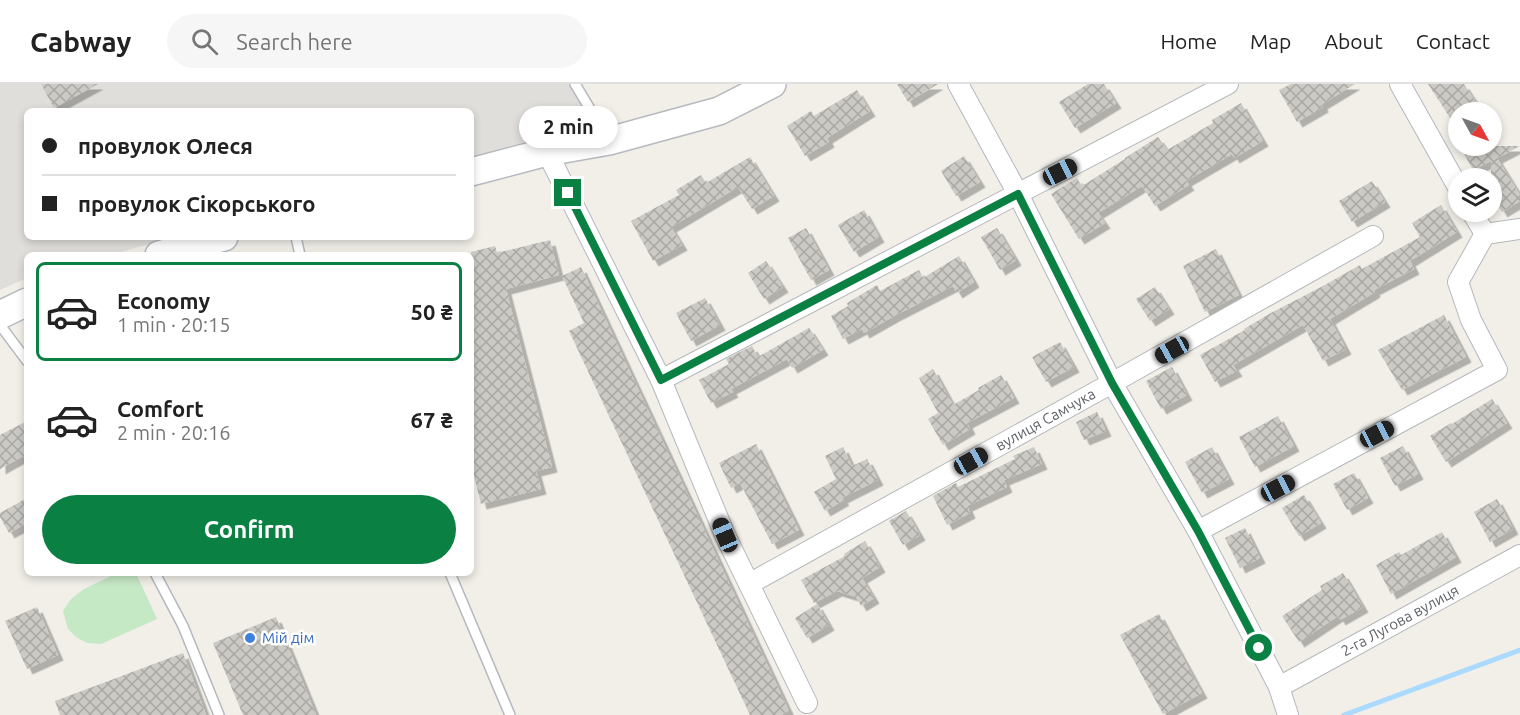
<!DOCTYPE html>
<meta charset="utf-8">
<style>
body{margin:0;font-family:Ubuntu,sans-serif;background:#f6f6f6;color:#222;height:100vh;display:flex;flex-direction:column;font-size:22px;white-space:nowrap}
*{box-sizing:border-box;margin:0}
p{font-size:20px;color:#767676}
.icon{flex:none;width:33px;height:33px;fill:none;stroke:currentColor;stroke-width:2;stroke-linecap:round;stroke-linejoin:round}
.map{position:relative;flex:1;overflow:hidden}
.sheet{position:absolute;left:24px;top:168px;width:450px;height:324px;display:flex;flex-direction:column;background:#fff;border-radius:9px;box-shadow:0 3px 9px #0003}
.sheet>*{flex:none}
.guide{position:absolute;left:24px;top:24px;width:450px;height:132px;border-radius:9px;box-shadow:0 3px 9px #0003;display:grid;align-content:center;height:132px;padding:0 18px;background:#fff}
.needle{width:39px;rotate:130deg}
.controls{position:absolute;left:1448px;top:18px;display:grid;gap:12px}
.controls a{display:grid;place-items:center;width:54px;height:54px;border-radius:50%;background:#fff;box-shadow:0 3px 9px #0003;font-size:30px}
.end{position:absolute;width:27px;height:27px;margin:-14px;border:8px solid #0b8043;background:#fff;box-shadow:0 0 0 3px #fff}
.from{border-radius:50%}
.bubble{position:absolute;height:42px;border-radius:21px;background:#fff;box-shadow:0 3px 9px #0003;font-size:20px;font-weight:700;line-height:42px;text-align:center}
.car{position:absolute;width:18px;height:36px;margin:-18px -9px;border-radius:8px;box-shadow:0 0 4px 2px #0007;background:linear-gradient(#222 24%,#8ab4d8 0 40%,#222 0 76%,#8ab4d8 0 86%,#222 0)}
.guide b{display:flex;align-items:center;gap:21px;height:57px;font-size:22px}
.guide b+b{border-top:2px solid #e0e0e0}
.guide i{width:15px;height:15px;background:#222}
ul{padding:10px 0 0;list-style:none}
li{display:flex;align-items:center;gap:18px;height:99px;margin:0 12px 9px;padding:0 6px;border:3px solid transparent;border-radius:9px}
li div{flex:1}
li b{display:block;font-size:22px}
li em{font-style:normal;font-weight:700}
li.selected{border-color:#0b8043}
li>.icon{width:54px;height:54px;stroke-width:1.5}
.primary-button{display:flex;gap:12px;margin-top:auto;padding:12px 18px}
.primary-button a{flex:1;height:69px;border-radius:36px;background:#0b8043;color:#fff;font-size:24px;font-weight:700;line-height:69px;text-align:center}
header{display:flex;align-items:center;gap:36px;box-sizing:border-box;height:84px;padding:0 30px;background:#fff;border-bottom:2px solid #e0e0e0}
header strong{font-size:28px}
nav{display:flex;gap:33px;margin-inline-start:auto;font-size:21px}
.search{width:420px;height:54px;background:#f6f6f6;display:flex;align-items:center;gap:15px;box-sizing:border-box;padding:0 21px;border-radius:33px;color:#767676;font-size:22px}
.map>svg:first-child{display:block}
.industrial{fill:#e0deda}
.green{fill:#c5e8c5}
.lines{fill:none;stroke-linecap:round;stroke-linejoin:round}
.stream{stroke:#aadaff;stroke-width:5}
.building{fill:url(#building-cross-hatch);filter:url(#shadow)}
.lane-casing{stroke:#b5b8bc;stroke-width:12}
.street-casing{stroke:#b5b8bc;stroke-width:22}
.secondary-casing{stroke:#b6babf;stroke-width:30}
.lane{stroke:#fff;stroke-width:9}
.street{stroke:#fff;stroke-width:20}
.secondary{stroke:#fff;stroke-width:27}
.route{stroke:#0b8043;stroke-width:8}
.shop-dot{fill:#3f7fe0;stroke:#fff;stroke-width:2}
.labels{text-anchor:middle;stroke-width:5;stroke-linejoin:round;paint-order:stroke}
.street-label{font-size:15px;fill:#5f6368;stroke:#fff}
.shop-label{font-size:15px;fill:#366cbe;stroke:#fff;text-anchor:start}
</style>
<header>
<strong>Cabway</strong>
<div class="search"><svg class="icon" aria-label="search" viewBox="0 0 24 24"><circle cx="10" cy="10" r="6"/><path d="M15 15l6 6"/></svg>Search here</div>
<nav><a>Home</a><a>Map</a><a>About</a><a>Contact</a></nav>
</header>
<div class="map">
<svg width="1520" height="631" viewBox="0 0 1520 631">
<defs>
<pattern id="building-cross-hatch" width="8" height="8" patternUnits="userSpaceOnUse" patternTransform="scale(1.5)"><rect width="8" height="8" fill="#cccac5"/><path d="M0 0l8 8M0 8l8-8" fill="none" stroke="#a9a8a4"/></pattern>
<filter id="shadow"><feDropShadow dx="5.5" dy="5.5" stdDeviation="0" flood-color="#0004"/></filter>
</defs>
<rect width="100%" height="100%" fill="#f1efe8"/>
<polygon class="industrial" points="0,0 575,0 598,38 471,73 471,27 27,27 27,153 176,153 110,171 27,171 27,194 0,206"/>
<polygon class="green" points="117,489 136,489 157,535 101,560 87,559 76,553 68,545 63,527 71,515 84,505"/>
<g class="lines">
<polyline class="stream" points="1344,631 1520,566"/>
</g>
<g class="building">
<polygon points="41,0 98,0 54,24"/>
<polygon points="897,0 938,0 908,18"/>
<polygon points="1088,0 1104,0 1116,19 1075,44 1059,18"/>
<polygon points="1291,0 1355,0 1322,20 1323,23 1297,38 1279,6"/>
<polygon points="1428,0 1464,0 1482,28 1458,28 1458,46"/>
<polygon points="857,6 870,27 827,54 829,58 805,72 787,42 811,27 814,32"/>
<polygon points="1241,19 1263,57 1234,74 1232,70 1186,97 1189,101 1155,122 1142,102 1098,129 1105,139 1079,155 1051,110 1077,94 1082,102 1125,75 1125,74 1158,53 1167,66 1213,39 1212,36"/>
<polygon points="1471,62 1520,62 1497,74 1520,111 1520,117 1502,128 1491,109 1491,77 1473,86 1462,66"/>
<polygon points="964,72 980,98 956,112 941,87"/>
<polygon points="750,73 774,112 752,125 738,103 671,143 682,161 653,177 631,137 679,111 676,106 701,91 706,99"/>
<polygon points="1372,97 1385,118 1352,138 1339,117"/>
<polygon points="1441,121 1457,148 1410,177 1414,185 1374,206 1375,208 1330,235 1346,265 1323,277 1303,241 1233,281 1237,287 1215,298 1200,271 1245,246 1244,245 1269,230 1323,202 1360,181 1362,185 1420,153 1412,139"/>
<polygon points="864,126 879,153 854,168 838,141"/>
<polygon points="806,144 829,186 811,196 788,154"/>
<polygon points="997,144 1016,176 1000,186 981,153"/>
<polygon points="550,156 559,191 506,205 552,383 536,387 541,405 481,420 471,380 471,168 495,162 497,169"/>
<polygon points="1216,165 1239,211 1205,228 1183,182"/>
<polygon points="959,172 974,198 957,209 953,202 896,231 864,249 862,245 843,255 831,232 848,222 847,219 877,201 880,207 919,186 923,194"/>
<polygon points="766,177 783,203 764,215 748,189"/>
<polygon points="581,183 789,627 781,631 750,631 569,247 584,239 562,192"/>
<polygon points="1155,203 1169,225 1150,237 1136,215"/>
<polygon points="705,214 720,241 691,257 676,229"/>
<polygon points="1444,231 1466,273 1402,306 1378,266"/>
<polygon points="809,244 823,266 792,284 787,275 731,305 733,308 711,319 699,296 729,280 726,275 752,262 758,273"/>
<polygon points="1060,258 1074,283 1046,298 1032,273"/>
<polygon points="1172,283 1187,311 1161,325 1146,297"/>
<polygon points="933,285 953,321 979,306 978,304 1001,291 1014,314 967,339 970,345 943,361 928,335 938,329 919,294"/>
<polygon points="1492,315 1507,339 1446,378 1430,352 1451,339 1452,340"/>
<polygon points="1097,328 1106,347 1084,356 1076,338"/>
<polygon points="1278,332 1294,362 1255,383 1239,353"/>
<polygon points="27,337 27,370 0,385 0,351"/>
<polygon points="756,360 799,446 772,460 740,399 731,404 719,379"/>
<polygon points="1403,362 1418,390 1395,402 1380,374"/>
<polygon points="843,363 852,382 867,375 878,396 842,414 844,416 825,427 814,408 836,395 825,372"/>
<polygon points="1034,363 1042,380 1004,396 1007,403 967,422 970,429 947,441 933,412 956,399 958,403 1015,375 1013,372"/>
<polygon points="1212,363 1229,395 1202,409 1185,378"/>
<polygon points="1354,389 1368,414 1347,426 1333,400"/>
<polygon points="1304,411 1321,439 1299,452 1282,424"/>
<polygon points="27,414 27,439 9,449 0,433 0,429"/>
<polygon points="1497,415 1513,445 1490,458 1474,428"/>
<polygon points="906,427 920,451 903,461 889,437"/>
<polygon points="1245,444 1260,474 1240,484 1225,454"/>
<polygon points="1442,448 1456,473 1391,510 1376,481 1399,468 1401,471"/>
<polygon points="865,457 880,483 862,494 874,514 861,522 856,513 837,507 814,519 801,496 845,472 844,470"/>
<polygon points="1343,489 1363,523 1340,536 1338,532 1299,558 1282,532 1322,506 1320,502"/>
<polygon points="817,520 829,541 807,554 795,534"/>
<polygon points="37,523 58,571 27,585 5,537"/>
<polygon points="1159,530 1202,609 1163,630 1120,551"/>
<polygon points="276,533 316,631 243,631 213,559"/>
<polygon points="183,569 206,631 60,631 55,617"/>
</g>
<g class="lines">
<defs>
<g id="lane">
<polyline points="575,0 608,55"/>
<polyline points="296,153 300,171"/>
<polyline points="0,241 27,277"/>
<polyline points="155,489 183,542 219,631"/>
<polyline points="450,489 510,631"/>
</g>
<g id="street">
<polyline points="958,0 1018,110 1112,299 1198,447 1279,603 1288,631"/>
<polyline points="1400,0 1458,103"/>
<polyline points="547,68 661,296 725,451 807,619"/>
<polyline points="1472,128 1485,150"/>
<polyline points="1485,150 1520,145"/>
<polyline points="661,296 1228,0"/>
<polyline points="1198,447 1497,286 1471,236 1458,198 1485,150"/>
<path id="s1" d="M 749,500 L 1112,299 L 1373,152"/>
<path id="s2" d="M 1279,603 L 1520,471"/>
</g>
<g id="secondary">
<polyline points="471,88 547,68 609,57 719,27 772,0"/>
<polyline points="159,171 224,153"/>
<polyline points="0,231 27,218"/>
</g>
</defs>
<use href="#lane" class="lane-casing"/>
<use href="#street" class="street-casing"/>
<use href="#secondary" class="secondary-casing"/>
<use href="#lane" class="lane"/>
<use href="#street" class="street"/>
<use href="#secondary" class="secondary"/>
</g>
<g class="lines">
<polyline class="route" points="568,109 661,296 1018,110 1112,299 1198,447 1259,564"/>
</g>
<circle class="shop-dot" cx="250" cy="554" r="6"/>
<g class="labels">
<g class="street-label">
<text dy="5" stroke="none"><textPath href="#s1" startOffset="339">вулиця Самчука</textPath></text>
<text dy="5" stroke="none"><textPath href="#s2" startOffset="138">2-га Лугова вулиця</textPath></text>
</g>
<g class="shop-label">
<text x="262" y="559">Мій дім</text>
</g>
</g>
</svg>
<div class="controls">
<a><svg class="needle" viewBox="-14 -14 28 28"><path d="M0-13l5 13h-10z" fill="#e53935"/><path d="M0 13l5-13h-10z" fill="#767676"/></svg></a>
<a><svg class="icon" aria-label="layers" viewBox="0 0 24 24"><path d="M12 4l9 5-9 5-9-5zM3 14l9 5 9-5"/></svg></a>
</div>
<i class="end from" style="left:1259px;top:564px"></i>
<i class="end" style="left:568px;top:109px"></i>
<div class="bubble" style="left:519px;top:22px;width:99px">2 min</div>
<i class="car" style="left:1060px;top:88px;rotate:63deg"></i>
<i class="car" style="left:1172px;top:266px;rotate:241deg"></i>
<i class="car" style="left:1377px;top:350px;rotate:62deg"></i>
<i class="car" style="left:971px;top:377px;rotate:61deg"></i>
<i class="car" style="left:1278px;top:404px;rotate:62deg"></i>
<i class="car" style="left:725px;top:451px;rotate:337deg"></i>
<div class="guide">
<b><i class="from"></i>провулок Олеся</b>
<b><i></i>провулок Сікорського</b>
</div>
<section class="sheet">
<ul>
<li class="selected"><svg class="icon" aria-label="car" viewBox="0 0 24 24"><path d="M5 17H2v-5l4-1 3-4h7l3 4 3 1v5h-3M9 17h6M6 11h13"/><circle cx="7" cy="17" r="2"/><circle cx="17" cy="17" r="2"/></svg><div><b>Economy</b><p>1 min · 20:15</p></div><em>50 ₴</em></li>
<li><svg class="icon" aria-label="car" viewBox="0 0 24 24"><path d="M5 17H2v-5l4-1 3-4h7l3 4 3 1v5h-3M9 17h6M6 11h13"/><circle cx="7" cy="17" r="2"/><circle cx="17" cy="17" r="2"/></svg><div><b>Comfort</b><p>2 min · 20:16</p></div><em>67 ₴</em></li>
</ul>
<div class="primary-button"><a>Confirm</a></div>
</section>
</div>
